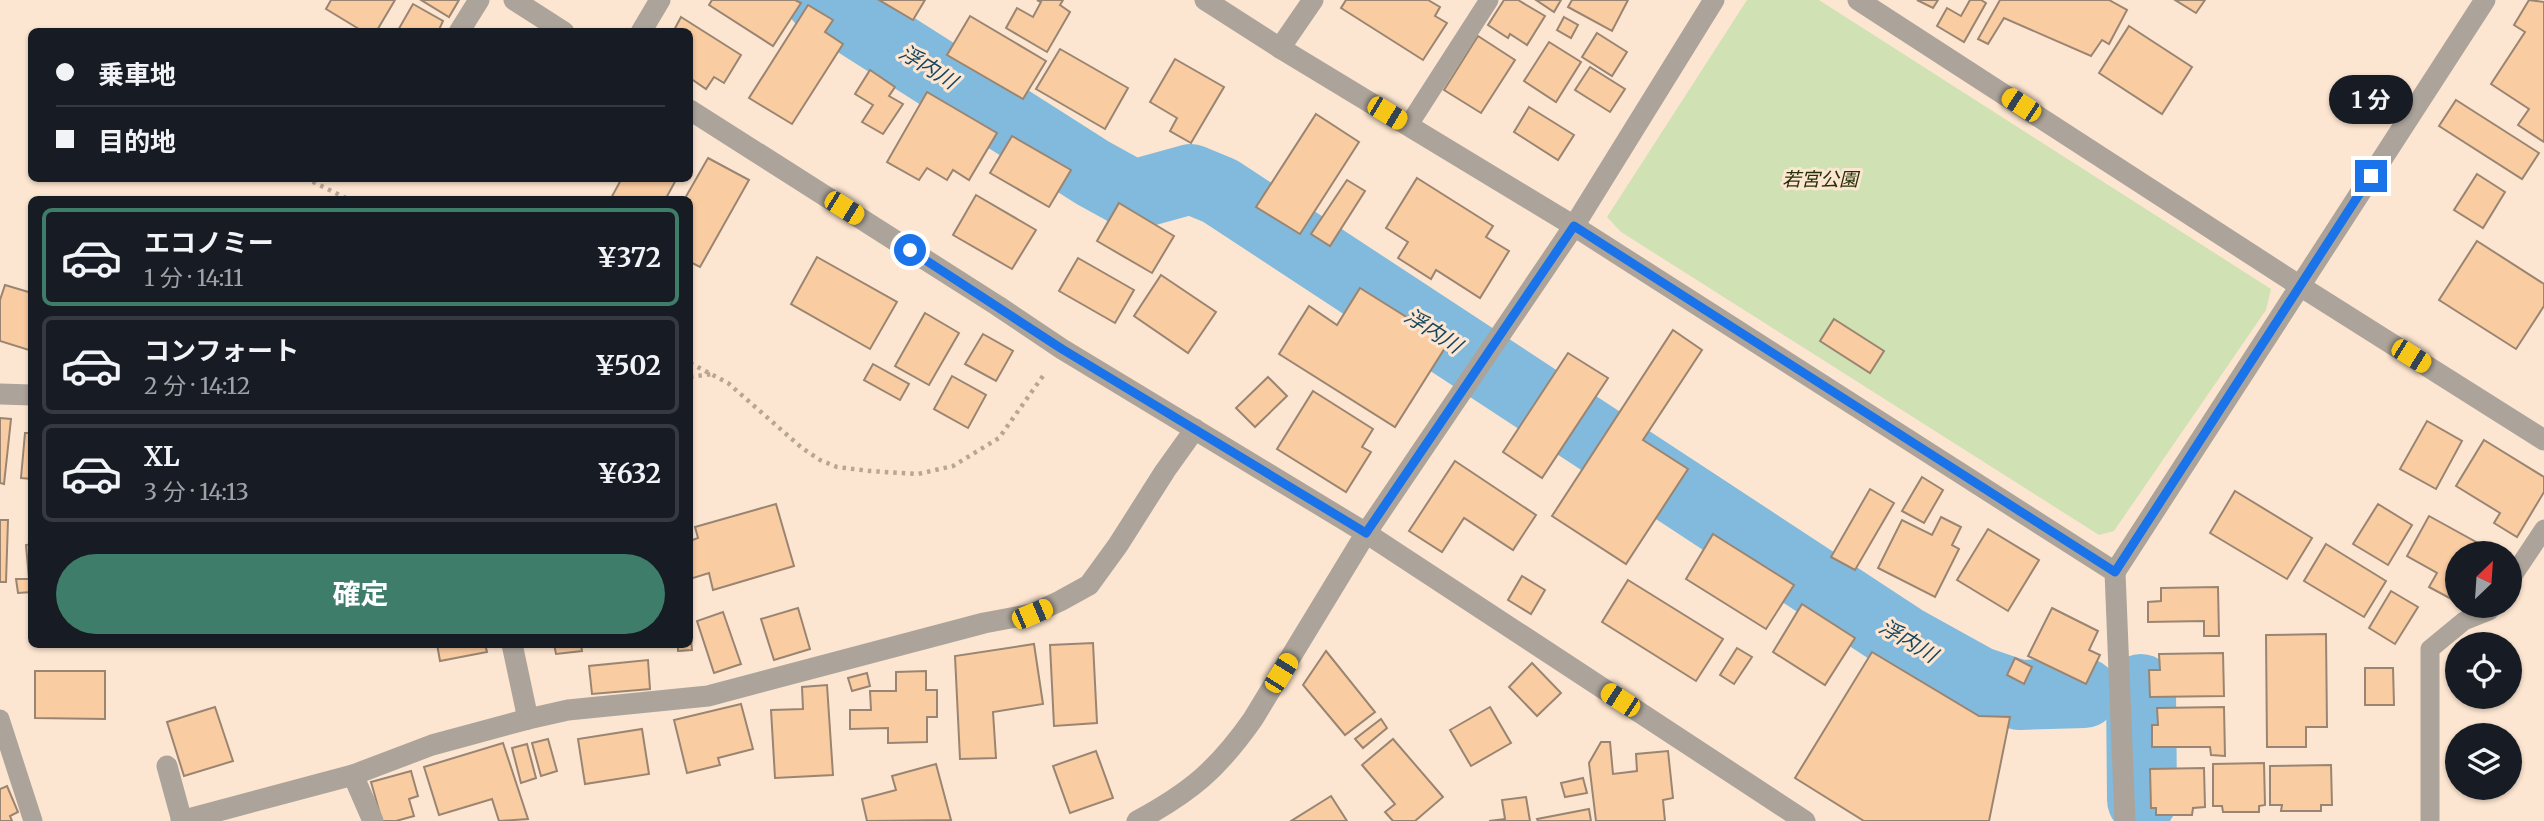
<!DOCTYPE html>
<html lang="ja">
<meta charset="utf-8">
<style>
body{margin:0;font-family:Merriweather,"Noto Sans JP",serif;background:#242831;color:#f1f3f6;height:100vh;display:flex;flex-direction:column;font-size:26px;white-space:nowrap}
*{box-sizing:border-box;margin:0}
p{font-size:23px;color:#9ea1a6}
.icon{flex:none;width:38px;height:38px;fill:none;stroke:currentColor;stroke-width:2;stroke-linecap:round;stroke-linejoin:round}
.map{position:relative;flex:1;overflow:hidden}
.details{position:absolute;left:28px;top:196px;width:665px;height:452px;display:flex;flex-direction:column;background:#171b24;border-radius:10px;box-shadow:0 2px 5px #0004}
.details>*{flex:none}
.hud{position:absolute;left:28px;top:28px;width:665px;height:154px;border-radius:10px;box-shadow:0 2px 5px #0004;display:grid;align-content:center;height:154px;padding:0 28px;background:#171b24}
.needle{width:46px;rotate:25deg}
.buttons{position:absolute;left:2445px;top:541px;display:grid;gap:14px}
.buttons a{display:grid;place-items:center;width:77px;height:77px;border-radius:50%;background:#171b24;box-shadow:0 2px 5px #0004;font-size:35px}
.end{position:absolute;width:32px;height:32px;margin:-16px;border:9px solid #1a73e8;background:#fff;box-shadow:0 0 0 4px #fff}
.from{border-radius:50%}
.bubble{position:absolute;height:49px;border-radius:24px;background:#171b24;box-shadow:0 2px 5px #0004;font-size:23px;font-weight:700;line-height:49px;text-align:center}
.car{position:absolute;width:21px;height:42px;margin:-21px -10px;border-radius:9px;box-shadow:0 0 5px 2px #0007;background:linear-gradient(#f5c518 24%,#345 0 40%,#f5c518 0 76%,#345 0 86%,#f5c518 0)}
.hud b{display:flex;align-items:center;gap:24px;height:66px;font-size:26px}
.hud b+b{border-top:2px solid #363941}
.hud i{width:18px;height:18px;background:#f1f3f6}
ul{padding:12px 0 0;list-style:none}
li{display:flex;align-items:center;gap:21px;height:98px;margin:0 14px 10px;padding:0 14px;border:4px solid #363941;border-radius:10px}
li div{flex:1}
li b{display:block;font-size:26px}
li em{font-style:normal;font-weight:700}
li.selected{border-color:#3e7d6a}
li>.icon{width:63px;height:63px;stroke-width:1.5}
.action{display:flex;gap:14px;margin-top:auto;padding:14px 28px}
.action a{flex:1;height:80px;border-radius:42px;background:#3e7d6a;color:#fff;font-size:28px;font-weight:700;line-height:80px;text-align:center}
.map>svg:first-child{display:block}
.green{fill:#d0e2b4}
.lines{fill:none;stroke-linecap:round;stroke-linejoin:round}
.river{stroke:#81badc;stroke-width:70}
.building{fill:#facca1;stroke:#9a8572;stroke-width:2}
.path{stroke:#b8a695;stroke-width:4.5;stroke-dasharray:3.5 5;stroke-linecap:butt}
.lane{stroke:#aca49a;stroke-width:19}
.street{stroke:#aca49a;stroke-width:21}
.route{stroke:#1a73e8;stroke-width:9}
.labels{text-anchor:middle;stroke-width:6;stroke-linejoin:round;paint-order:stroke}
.park-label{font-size:19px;font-style:italic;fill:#243007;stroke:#fde6d1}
.water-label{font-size:21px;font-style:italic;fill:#17455d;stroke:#fde6d1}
</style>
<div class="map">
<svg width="2544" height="821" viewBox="0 0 2544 821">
<rect width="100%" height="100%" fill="#fde6d1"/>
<polygon class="green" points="1747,0 1819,0 2271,289 2266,310 2114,531 2099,535 1621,232 1607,217"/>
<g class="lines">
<g class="river">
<polyline points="821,0 1093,173 1133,195 1191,179 1220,191 1904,640 1978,681 2019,695 2084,693"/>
<polyline points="2141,689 2142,800"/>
</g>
</g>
<g class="building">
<polygon points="331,0 395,0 376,32 364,32 326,9"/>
<polygon points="421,0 459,0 449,17"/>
<polygon points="712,0 795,0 801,3 773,46 709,5"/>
<polygon points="879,0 925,0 913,20"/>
<polygon points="1037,0 1063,0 1060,5 1070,12 1047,52 1006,28 1017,8 1033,17 1041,2"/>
<polygon points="1346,0 1428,0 1440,7 1435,16 1447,23 1423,60 1341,8"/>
<polygon points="1504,0 1518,0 1545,16 1527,45 1510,34 1508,38 1488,25"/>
<polygon points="1536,0 1561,0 1554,12"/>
<polygon points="1572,0 1628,0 1612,31 1568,7"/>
<polygon points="1917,0 1938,0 1933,8"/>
<polygon points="1970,0 1981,0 1986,3 1964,42 1937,26 1947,8 1961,16"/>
<polygon points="2000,0 2109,0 2127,10 2109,44 2102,40 2091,56 2004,18 1988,44 1978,39"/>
<polygon points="2175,0 2205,0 2196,13"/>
<polygon points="2529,0 2544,2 2544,142 2518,125 2529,109 2491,84 2525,32 2514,25"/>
<polygon points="413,4 443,21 438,32 397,32"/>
<polygon points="808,5 833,20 825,32 843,44 792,124 749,98"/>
<polygon points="970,16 1046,61 1023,99 947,55"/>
<polygon points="681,17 741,55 724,83 714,77 706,89 690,78 690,32 673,32"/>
<polygon points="1564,17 1578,25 1571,38 1557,30"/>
<polygon points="2129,26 2192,67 2162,114 2099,73"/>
<polygon points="1597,33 1627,52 1612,76 1582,57"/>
<polygon points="1478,36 1515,60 1481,113 1444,90"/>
<polygon points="1549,42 1581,62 1556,102 1524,81"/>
<polygon points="1060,49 1128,88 1105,129 1036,89"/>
<polygon points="1175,59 1224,87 1191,143 1170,131 1177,118 1150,102"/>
<polygon points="1590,67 1625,89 1610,112 1575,90"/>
<polygon points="870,70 895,87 889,96 903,104 883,134 862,122 873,105 855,94"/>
<polygon points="927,92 997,133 969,180 953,170 947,180 927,168 919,180 887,162"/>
<polygon points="2456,100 2539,153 2522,179 2439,126"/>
<polygon points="1529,107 1574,135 1558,160 1514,132"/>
<polygon points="1316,114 1359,142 1300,234 1256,207"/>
<polygon points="1012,136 1071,170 1049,207 990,173"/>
<polygon points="708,158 749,180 700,267 690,262 690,200 684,200"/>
<polygon points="2477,174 2505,192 2483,228 2454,210"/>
<polygon points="622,178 677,178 665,200 610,200"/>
<polygon points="1417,178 1493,226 1486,237 1509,251 1480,298 1436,270 1431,279 1398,258 1408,242 1386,228"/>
<polygon points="1347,180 1365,191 1330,246 1311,234"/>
<polygon points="976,195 1036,230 1012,269 953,235"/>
<polygon points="1119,203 1174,236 1152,273 1097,241"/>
<polygon points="2477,241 2544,284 2544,306 2516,349 2439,300"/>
<polygon points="817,257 897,302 870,349 791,304"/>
<polygon points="1078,258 1134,290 1115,323 1059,291"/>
<polygon points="1161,275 1216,312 1188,353 1134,316"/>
<polygon points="5,285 32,293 32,351 0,341 0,300"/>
<polygon points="1360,288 1448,343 1395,427 1279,354 1309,306 1337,325"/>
<polygon points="925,313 959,333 929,385 895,366"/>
<polygon points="1834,319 1884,351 1870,373 1820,341"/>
<polygon points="1673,330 1702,350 1643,440 1688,469 1626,564 1552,516"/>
<polygon points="983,334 1013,351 996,381 965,364"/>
<polygon points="1568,353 1608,378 1542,478 1503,452"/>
<polygon points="873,364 909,384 900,400 864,380"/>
<polygon points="952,376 986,395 968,428 934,409"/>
<polygon points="1268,377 1287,396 1255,427 1236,408"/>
<polygon points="1313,391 1373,429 1362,447 1371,452 1346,492 1277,449"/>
<polygon points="0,418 11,419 4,484 0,483"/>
<polygon points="2427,421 2462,441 2436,489 2400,469"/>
<polygon points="25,433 32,433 32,479 21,478"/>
<polygon points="2484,440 2544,477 2544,492 2517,537 2494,523 2500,513 2456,486"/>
<polygon points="1455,461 1536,515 1513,550 1464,518 1442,552 1409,531"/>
<polygon points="1922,477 1943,490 1924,523 1902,511"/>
<polygon points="1870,489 1894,503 1855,570 1831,557"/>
<polygon points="2235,491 2312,538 2287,579 2210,533"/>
<polygon points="776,504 794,566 713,590 709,573 690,579 690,541 698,538 695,527"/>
<polygon points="2378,504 2412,525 2388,565 2353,544"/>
<polygon points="2429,516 2485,547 2482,553 2457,553 2457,602 2429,587 2437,573 2407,556"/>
<polygon points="1941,517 1961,527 1952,545 1959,549 1935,597 1878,568 1902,520 1932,535"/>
<polygon points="0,520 8,520 6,582 0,582"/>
<polygon points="1988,529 2039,560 2008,611 1957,580"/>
<polygon points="1713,534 1794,585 1766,629 1686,579"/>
<polygon points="32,544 32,592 18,593 16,579 29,579 26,545"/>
<polygon points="2326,544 2386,581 2364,617 2304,581"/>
<polygon points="1522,576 1545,590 1531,614 1508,600"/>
<polygon points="1628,580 1723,639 1696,681 1602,622"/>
<polygon points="2218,587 2219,636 2204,636 2204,621 2148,622 2148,602 2161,601 2161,588"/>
<polygon points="2391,591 2418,607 2395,644 2369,628"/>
<polygon points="1802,604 1855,638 1825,685 1773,652"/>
<polygon points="798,608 810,649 774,660 761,619"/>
<polygon points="2052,608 2098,631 2089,650 2100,655 2086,684 2028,656"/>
<polygon points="723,612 741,664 714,673 697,621"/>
<polygon points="690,627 692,650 678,651 678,644 690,644"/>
<polygon points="2326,634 2327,727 2306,727 2306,747 2267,747 2266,635"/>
<polygon points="1093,643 1097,723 1054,726 1050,645"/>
<polygon points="437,644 485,644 487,652 440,661"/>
<polygon points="554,644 581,644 582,651 556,654"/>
<polygon points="1034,644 1043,704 993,712 996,758 960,759 955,656"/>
<polygon points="1737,648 1752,657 1734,684 1720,675"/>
<polygon points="1326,651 1375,712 1345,735 1303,685"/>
<polygon points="1872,652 1979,716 2010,717 1989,821 1864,821 1795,778"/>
<polygon points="2223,653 2224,696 2150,697 2149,670 2160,670 2159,654"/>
<polygon points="2015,658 2032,667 2024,684 2007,675"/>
<polygon points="648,660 650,689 592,694 589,666"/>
<polygon points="1532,663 1561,693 1537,716 1509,687"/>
<polygon points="2365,668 2393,668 2394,705 2365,705"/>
<polygon points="35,671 105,671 105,719 35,718"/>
<polygon points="926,671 926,690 937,690 937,717 927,717 927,742 888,743 888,728 850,729 850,710 871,710 870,691 896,691 896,672"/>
<polygon points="867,673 870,686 852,691 848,678"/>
<polygon points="827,685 833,775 775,778 771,710 803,709 802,687"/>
<polygon points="741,704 753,749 718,758 720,765 687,773 674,720"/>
<polygon points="215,707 233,761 184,776 167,722"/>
<polygon points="1490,707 1511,743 1471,766 1450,730"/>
<polygon points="2224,707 2225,756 2211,755 2210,747 2152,747 2152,725 2158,725 2157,708"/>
<polygon points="1381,719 1387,728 1363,748 1355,739"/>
<polygon points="642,729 649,774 585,784 578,739"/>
<polygon points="548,739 557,771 541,776 532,743"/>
<polygon points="1393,739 1443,797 1415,821 1393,821 1385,812 1395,804 1362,765"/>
<polygon points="1601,742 1610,742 1613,774 1637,771 1636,754 1668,751 1673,798 1663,800 1665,821 1596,821 1589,763"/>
<polygon points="503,743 528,819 499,821 492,799 439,815 424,767"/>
<polygon points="527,744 536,778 521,783 512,748"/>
<polygon points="1096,751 1113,798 1070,813 1053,766"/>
<polygon points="2264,763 2265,805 2259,806 2259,812 2223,812 2222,806 2213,806 2213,764"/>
<polygon points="936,764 951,820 867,821 862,799 896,790 892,776"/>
<polygon points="2331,765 2332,805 2321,805 2321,811 2281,811 2282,805 2270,805 2270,766"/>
<polygon points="2204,768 2205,807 2193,808 2192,815 2156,815 2156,808 2151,808 2150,769"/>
<polygon points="411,771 418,796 409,799 414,816 396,821 382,821 371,782"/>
<polygon points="1583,778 1587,793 1565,797 1561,783"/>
<polygon points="7,786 18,812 10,816 12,821 0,821 0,789"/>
<polygon points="1331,796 1347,821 1291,821"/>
<polygon points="1526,797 1530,821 1489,821 1505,819 1502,800"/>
<polygon points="1589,809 1591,821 1538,821 1537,819"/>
</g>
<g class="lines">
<g class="path">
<polyline points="305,178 350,200"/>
<polyline points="690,363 728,383 802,448 820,460 837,467 870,471 918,474 953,466 999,438 1045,373"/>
<polyline points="690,377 712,374"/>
</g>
<g class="lane">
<polyline points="1408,126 1489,0"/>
<polyline points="2510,580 2544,529"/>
<polyline points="0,719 33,821"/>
<polyline points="2430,821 2430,649 2464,621 2489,611 2492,606"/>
</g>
<g class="street">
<polyline points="514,0 564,32"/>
<polyline points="1205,0 1280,48 1574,226 2115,572 2125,821"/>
<polyline points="1858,0 2300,286 2544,440"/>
<polyline points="459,32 479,0"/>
<polyline points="641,32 660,0"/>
<polyline points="1280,48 1313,0"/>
<polyline points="690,110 998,306 1062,349 1366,533 1805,821"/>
<polyline points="0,394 32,395"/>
<polyline points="2115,572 2485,0"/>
<polyline points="512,644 528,719"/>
<polyline points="167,766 182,821"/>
<polyline points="353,775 373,821"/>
<polyline points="181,821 353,775 432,745 528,719 568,710 708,696 984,623 1032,614 1060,601 1089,585 1118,545 1165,471 1195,429"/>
<path d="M 1137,821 C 1191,792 1218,769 1253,719 L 1366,533 L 1574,226 L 1714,0"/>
</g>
</g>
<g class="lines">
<polyline class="route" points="910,250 1062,349 1366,533 1574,226 2115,572 2371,176"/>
</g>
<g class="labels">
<g class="park-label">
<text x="1820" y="186">若宮公園</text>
</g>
<g class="water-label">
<text transform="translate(928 67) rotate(32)" y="7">浮内川</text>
<text transform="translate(1433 331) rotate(33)" y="7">浮内川</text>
<text transform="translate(1908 641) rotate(31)" y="7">浮内川</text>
</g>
</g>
</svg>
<div class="buttons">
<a><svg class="needle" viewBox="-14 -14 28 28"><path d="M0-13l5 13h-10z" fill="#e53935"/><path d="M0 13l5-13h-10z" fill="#9ea1a6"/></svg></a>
<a><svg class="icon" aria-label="locate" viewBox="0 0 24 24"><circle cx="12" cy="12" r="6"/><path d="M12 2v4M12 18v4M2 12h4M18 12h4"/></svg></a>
<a><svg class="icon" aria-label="layers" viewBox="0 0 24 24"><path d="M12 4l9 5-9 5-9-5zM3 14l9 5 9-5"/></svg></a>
</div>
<i class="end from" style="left:910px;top:250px"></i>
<i class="end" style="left:2371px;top:176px"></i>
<div class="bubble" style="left:2329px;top:75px;width:84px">1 分</div>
<i class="car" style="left:2021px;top:105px;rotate:303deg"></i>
<i class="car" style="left:1387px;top:113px;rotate:121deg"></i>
<i class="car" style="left:844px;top:208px;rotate:122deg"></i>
<i class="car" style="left:2411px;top:356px;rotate:122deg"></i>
<i class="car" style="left:1032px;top:614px;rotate:67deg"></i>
<i class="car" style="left:1281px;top:673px;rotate:32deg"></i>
<i class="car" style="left:1620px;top:700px;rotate:303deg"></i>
<div class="hud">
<b><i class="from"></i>乗車地</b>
<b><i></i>目的地</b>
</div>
<section class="details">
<ul>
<li class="selected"><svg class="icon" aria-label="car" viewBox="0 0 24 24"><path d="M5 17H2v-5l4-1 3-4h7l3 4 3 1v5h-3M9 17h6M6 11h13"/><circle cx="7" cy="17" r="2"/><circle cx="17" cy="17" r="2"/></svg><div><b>エコノミー</b><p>1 分 · 14:11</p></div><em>¥372</em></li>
<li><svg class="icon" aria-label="car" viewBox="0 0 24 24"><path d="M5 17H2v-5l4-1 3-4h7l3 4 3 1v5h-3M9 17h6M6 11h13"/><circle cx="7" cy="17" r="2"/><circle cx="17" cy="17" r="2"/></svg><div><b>コンフォート</b><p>2 分 · 14:12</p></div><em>¥502</em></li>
<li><svg class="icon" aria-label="car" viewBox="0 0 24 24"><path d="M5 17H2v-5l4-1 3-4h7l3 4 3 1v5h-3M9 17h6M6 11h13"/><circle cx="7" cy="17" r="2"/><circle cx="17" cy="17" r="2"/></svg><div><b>XL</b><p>3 分 · 14:13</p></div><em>¥632</em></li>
</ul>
<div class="action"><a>確定</a></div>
</section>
</div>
